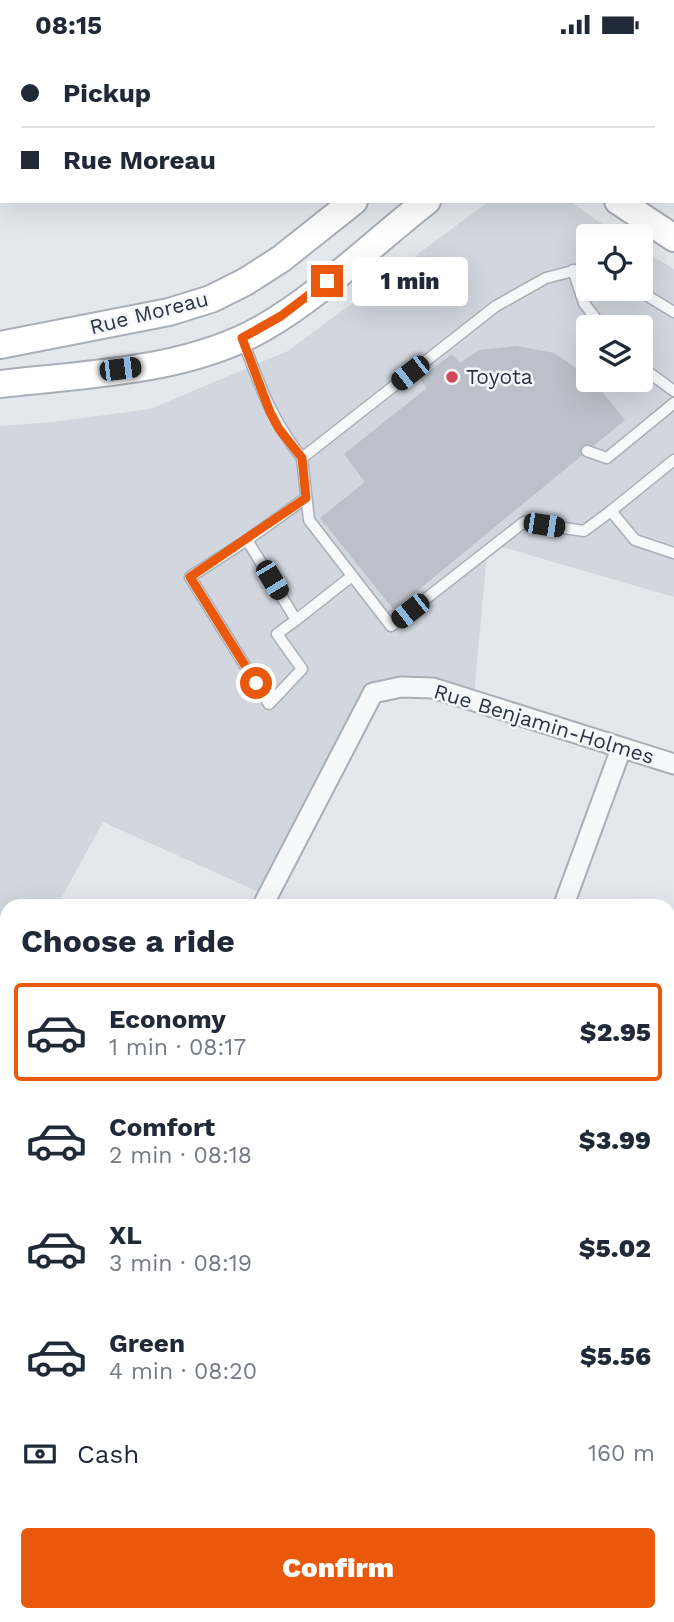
<!DOCTYPE html>
<meta charset="utf-8">
<style>
body{margin:0;font-family:"Work Sans",sans-serif;background:#f2f2f3;color:#1f2937;height:100vh;display:flex;flex-direction:column;font-size:26px;white-space:nowrap}
*{box-sizing:border-box;margin:0}
p{font-size:23px;color:#747a83}
.icon{flex:none;width:38px;height:38px;fill:none;stroke:currentColor;stroke-width:2;stroke-linecap:round;stroke-linejoin:round}
.map{position:relative;flex:1;overflow:hidden}
.side{position:absolute;left:0px;top:850px;width:676px;height:723px;display:flex;flex-direction:column;background:#fff;border-radius:21px 21px 0 0;box-shadow:0 7px 28px #0002}
.side>*{flex:none}
.hud{position:absolute;left:0px;top:0px;width:676px;height:154px;box-shadow:0 7px 28px #0002;display:grid;align-content:center;height:154px;padding:0 21px;background:#fff}
.tools{position:absolute;left:576px;top:175px;display:grid;gap:14px}
.tools a{display:grid;place-items:center;width:77px;height:77px;border-radius:7px;background:#fff;box-shadow:0 7px 28px #0002;font-size:35px}
.end{position:absolute;width:32px;height:32px;margin:-16px;border:9px solid #ea580c;background:#fff;box-shadow:0 0 0 4px #fff}
.from{border-radius:50%}
.bubble{position:absolute;height:49px;border-radius:7px;background:#fff;box-shadow:0 7px 28px #0002;font-size:23px;font-weight:800;line-height:49px;text-align:center}
.car{position:absolute;width:21px;height:42px;margin:-21px -10px;border-radius:9px;box-shadow:0 0 5px 2px #0007;background:linear-gradient(#222 24%,#8ab4d8 0 40%,#222 0 76%,#8ab4d8 0 86%,#222 0)}
.hud b{display:flex;align-items:center;gap:24px;height:66px;font-size:26px}
.hud b+b{border-top:2px solid #e0e1e3}
.hud i{width:18px;height:18px;background:#1f2937}
ul{padding:0;list-style:none}
li{display:flex;align-items:center;gap:21px;height:98px;margin:0 14px 10px;padding:0 7px;border:4px solid transparent;border-radius:7px}
li div{flex:1}
li b{display:block;font-size:26px}
li em{font-style:normal;font-weight:800}
li.current{border-color:#ea580c}
li>.icon{width:63px;height:63px;stroke-width:1.5}
h2{padding:0 21px;font-size:32px;line-height:84px}
.pay{display:flex;align-items:center;gap:18px;height:77px;padding:0 21px;font-size:26px}
.pay p{margin-inline-start:auto}
.button{display:flex;gap:14px;margin-top:auto;padding:14px 21px}
.button a{flex:1;height:80px;border-radius:7px;background:#ea580c;color:#fff;font-size:28px;font-weight:800;line-height:80px;text-align:center}
.status{display:flex;justify-content:space-between;align-items:center;height:49px;padding:0 35px;background:#fff;direction:ltr}
.status svg{height:19px;fill:currentColor}
.map>svg:first-child{display:block}
.built{fill:#d2d6de;fill-rule:evenodd}
.building{fill:#bbc0ca}
.lines{fill:none;stroke-linecap:round;stroke-linejoin:round}
.lane-casing{stroke:#a9aeb7;stroke-width:13}
.street-casing{stroke:#a9aeb7;stroke-width:23}
.secondary-casing{stroke:#a9aeb7;stroke-width:30}
.highway-casing{stroke:#8b94a3;stroke-width:37}
.lane{stroke:#f7f8fa;stroke-width:10}
.street{stroke:#f7f8fa;stroke-width:19}
.secondary{stroke:#fff;stroke-width:26}
.highway{stroke:#fff;stroke-width:33}
.route{stroke:#ea580c;stroke-width:9}
.poi-dot{fill:#d1495b;stroke:#f4f6f9;stroke-width:2.5}
.labels{text-anchor:middle;stroke-width:5;stroke-linejoin:round;paint-order:stroke}
.street-label{font-size:21px;fill:#2b3445;stroke:#f4f6f9}
.poi-label{font-size:21px;fill:#2b3445;stroke:#f4f6f9;text-anchor:start}
</style>
<div class="status"><b>08:15</b><svg viewBox="0 0 49 12"><path d="M0 12V9h3v3zM5 12V6h3v6zM10 12V3h3v9zM15 12V0h3v12zM26 1h20v11H26zM47 4h2v5h-2z"/></svg></div>
<div class="map">
<svg width="674" height="1573" viewBox="0 0 674 1573">
<rect width="100%" height="100%" fill="#e4e7ec"/>
<path class="built" d="M 489,152 L 569,152 L 620,187 L 588,187 L 588,240 L 640,240 L 641,200 L 674,220 L 674,548 L 488,494 L 474,645 L 375,642 L 272,849 L 103,773 L 57,857 L 7,858 L 7,947 L 0,959 L 0,377 L 53,373 L 150,360 L 288,302 ZM 588,278 L 640,278 L 640,331 L 588,331 Z"/>
<polygon class="building" points="516,297 554,304 588,327 588,331 593,331 625,371 394,561 320,469 365,433 344,405 427,339 419,330 452,305 460,314 479,301"/>
<g class="lines">
<defs>
<g id="lane">
<polyline points="573,221 584,254 602,278"/>
<polyline points="636,240 674,263"/>
<path d="M 242,289 C 260,337 270,368 302,409 L 496,257 L 546,229 L 588,218"/>
<polyline points="640,317 674,342"/>
<polyline points="587,402 607,409 674,354"/>
<polyline points="302,409 309,471 391,577 524,473 584,482 611,462"/>
<polyline points="674,411 611,462 635,491 674,504"/>
<polyline points="306,449 247,491 296,571 352,527"/>
<polyline points="247,491 190,528 269,655 302,620 277,585 296,571"/>
</g>
<g id="street">
<polyline points="262,858 373,644 401,638 433,639 674,715"/>
<polyline points="563,858 621,700"/>
<polyline points="668,986 674,988"/>
<polyline points="668,1256 674,1258"/>
<polyline points="0,1310 7,1314"/>
<polyline points="0,1343 7,1330"/>
<polyline points="668,1539 674,1540"/>
<polyline points="283,1573 287,1566"/>
</g>
<g id="secondary">
<polyline points="542,2 545,0"/>
<polyline points="620,2 622,0"/>
<polyline points="618,152 674,189"/>
<polyline points="0,296 169,263 211,250 245,233 281,210 354,152"/>
<path d="M 0,335 C 86,325 186,323 263,279 C 322,245 373,194 427,152"/>
</g>
<g id="highway">
<polyline points="417,0 419,2"/>
<polyline points="488,0 490,2"/>
</g>
</defs>
<use href="#lane" class="lane-casing"/>
<use href="#street" class="street-casing"/>
<use href="#secondary" class="secondary-casing"/>
<use href="#highway" class="highway-casing"/>
<use href="#lane" class="lane"/>
<use href="#street" class="street"/>
<use href="#secondary" class="secondary"/>
<use href="#highway" class="highway"/>
</g>
<g class="lines">
<polyline class="route" points="256,634 190,528 306,449 302,409 279,380 270,363 242,289 281,267 327,232"/>
</g>
<circle class="poi-dot" cx="452" cy="328" r="7"/>
<g class="labels">
<g class="street-label">
<text transform="translate(149 264) rotate(-14)" y="7">Rue Moreau</text>
<text transform="translate(544 675) rotate(17)" y="7">Rue Benjamin-Holmes</text>
</g>
<g class="poi-label">
<text x="466" y="335">Toyota</text>
</g>
</g>
</svg>
<div class="tools">
<a><svg class="icon" aria-label="locate" viewBox="0 0 24 24"><circle cx="12" cy="12" r="6"/><path d="M12 2v4M12 18v4M2 12h4M18 12h4"/></svg></a>
<a><svg class="icon" aria-label="layers" viewBox="0 0 24 24"><path d="M12 4l9 5-9 5-9-5zM3 14l9 5 9-5"/></svg></a>
</div>
<i class="end from" style="left:256px;top:634px"></i>
<i class="end" style="left:327px;top:232px"></i>
<div class="bubble" style="left:352px;top:208px;width:116px">1 min</div>
<i class="car" style="left:120px;top:320px;rotate:83deg"></i>
<i class="car" style="left:410px;top:324px;rotate:232deg"></i>
<i class="car" style="left:544px;top:476px;rotate:99deg"></i>
<i class="car" style="left:272px;top:531px;rotate:149deg"></i>
<i class="car" style="left:410px;top:562px;rotate:232deg"></i>
<div class="hud">
<b><i class="from"></i>Pickup</b>
<b><i></i>Rue Moreau</b>
</div>
<section class="side">
<h2>Choose a ride</h2>
<ul>
<li class="current"><svg class="icon" aria-label="car" viewBox="0 0 24 24"><path d="M5 17H2v-5l4-1 3-4h7l3 4 3 1v5h-3M9 17h6M6 11h13"/><circle cx="7" cy="17" r="2"/><circle cx="17" cy="17" r="2"/></svg><div><b>Economy</b><p>1 min · 08:17</p></div><em>$2.95</em></li>
<li><svg class="icon" aria-label="car" viewBox="0 0 24 24"><path d="M5 17H2v-5l4-1 3-4h7l3 4 3 1v5h-3M9 17h6M6 11h13"/><circle cx="7" cy="17" r="2"/><circle cx="17" cy="17" r="2"/></svg><div><b>Comfort</b><p>2 min · 08:18</p></div><em>$3.99</em></li>
<li><svg class="icon" aria-label="car" viewBox="0 0 24 24"><path d="M5 17H2v-5l4-1 3-4h7l3 4 3 1v5h-3M9 17h6M6 11h13"/><circle cx="7" cy="17" r="2"/><circle cx="17" cy="17" r="2"/></svg><div><b>XL</b><p>3 min · 08:19</p></div><em>$5.02</em></li>
<li><svg class="icon" aria-label="car" viewBox="0 0 24 24"><path d="M5 17H2v-5l4-1 3-4h7l3 4 3 1v5h-3M9 17h6M6 11h13"/><circle cx="7" cy="17" r="2"/><circle cx="17" cy="17" r="2"/></svg><div><b>Green</b><p>4 min · 08:20</p></div><em>$5.56</em></li>
</ul>
<div class="pay"><svg class="icon" aria-label="cash" viewBox="0 0 24 24"><path d="M3 7h18v10H3z"/><circle cx="12" cy="12" r="2"/></svg>Cash<p>160 m</p></div>
<div class="button"><a>Confirm</a></div>
</section>
</div>
